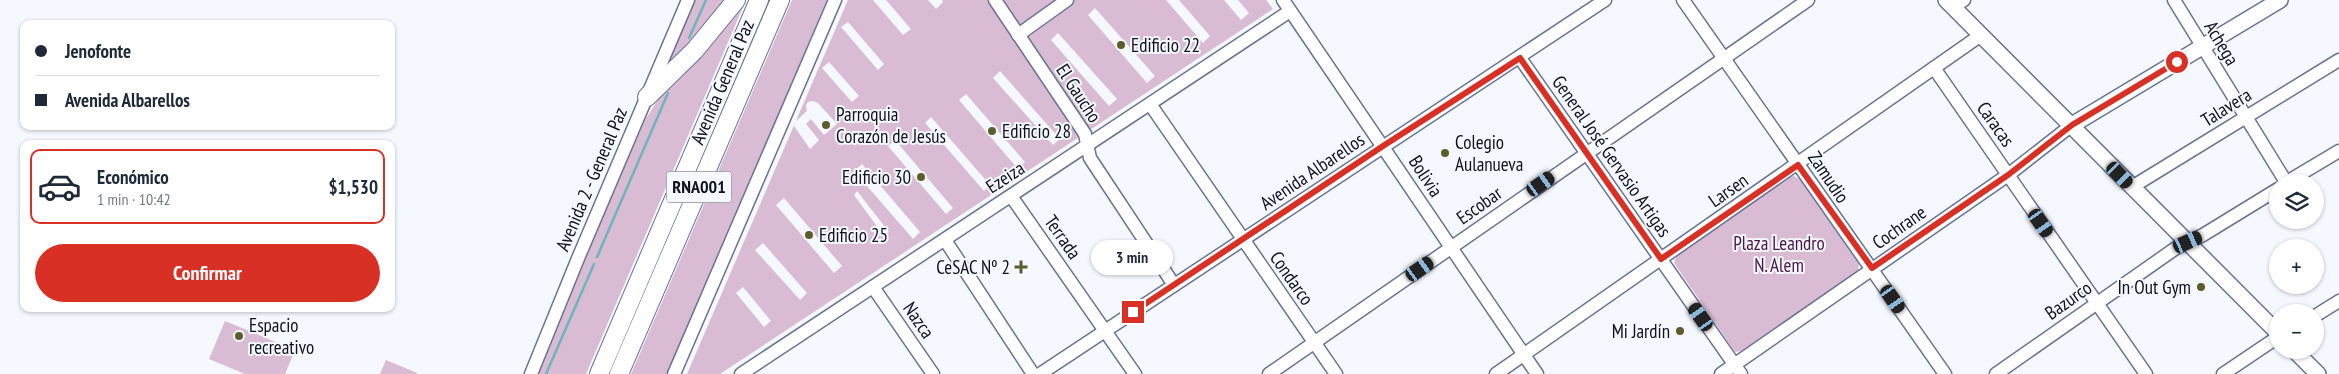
<!DOCTYPE html>
<html lang="es">
<meta charset="utf-8">
<style>
body{margin:0;font-family:"PT Sans Narrow",sans-serif;background:#f2f2f3;color:#1f2937;height:100vh;display:flex;flex-direction:column;font-size:19px;white-space:nowrap}
*{box-sizing:border-box;margin:0}
p{font-size:16px;color:#747a83}
.icon{flex:none;width:28px;height:28px;fill:none;stroke:currentColor;stroke-width:2;stroke-linecap:round;stroke-linejoin:round}
.map{position:relative;flex:1;overflow:hidden}
.side{position:absolute;left:20px;top:140px;width:375px;height:172px;display:flex;flex-direction:column;background:#fff;border-radius:10px;box-shadow:0 1px 4px #0004}
.side>*{flex:none}
.top-card{position:absolute;left:20px;top:20px;width:375px;height:110px;border-radius:10px;box-shadow:0 1px 4px #0004;display:grid;align-content:center;height:110px;padding:0 15px;background:#fff}
.fabs{position:absolute;left:2269px;top:174px;display:grid;gap:10px}
.fabs a{display:grid;place-items:center;width:55px;height:55px;border-radius:50%;background:#fff;box-shadow:0 1px 4px #0004;font-size:25px}
.end{position:absolute;width:22px;height:22px;margin:-11px;border:6px solid #d93025;background:#fff;box-shadow:0 0 0 2px #fff}
.from{border-radius:50%}
.bubble{position:absolute;height:35px;border-radius:18px;background:#fff;box-shadow:0 1px 4px #0004;font-size:16px;font-weight:700;line-height:35px;text-align:center}
.car{position:absolute;width:15px;height:30px;margin:-15px -8px;border-radius:6px;box-shadow:0 0 4px 1px #0007;background:linear-gradient(#222 24%,#8ab4d8 0 40%,#222 0 76%,#8ab4d8 0 86%,#222 0)}
.top-card b{display:flex;align-items:center;gap:18px;height:48px;font-size:19px}
.top-card b+b{border-top:1px solid #e0e1e3}
.top-card i{width:12px;height:12px;background:#1f2937}
ul{padding:9px 0 0;list-style:none}
li{display:flex;align-items:center;gap:15px;height:75px;margin:0 10px 8px;padding:0 5px;border:2px solid transparent;border-radius:10px}
li div{flex:1}
li b{display:block;font-size:19px}
li em{font-style:normal;font-weight:700}
li.selected{border-color:#d93025}
li>.icon{width:45px;height:45px;stroke-width:1.5}
.action{display:flex;gap:10px;margin-top:auto;padding:10px 15px}
.action a{flex:1;height:58px;border-radius:30px;background:#d93025;color:#fff;font-size:20px;font-weight:700;line-height:58px;text-align:center}
.map>svg:first-child{display:block}
.green{fill:#d9bbd4;fill-rule:evenodd}
.lines{fill:none;stroke-linecap:round;stroke-linejoin:round}
.stream{stroke:#6eb4bc;stroke-width:2.5}
.minor-casing{stroke:#697492;stroke-width:15}
.major-casing{stroke:#697492;stroke-width:18}
.highway-casing{stroke:#697492;stroke-width:20}
.minor{stroke:#fff;stroke-width:12}
.major{stroke:#fff;stroke-width:15}
.highway{stroke:#fff;stroke-width:18}
.route{stroke:#d93025;stroke-width:6}
.poi-dot{fill:#5c5d2a;stroke:#f5f8fe;stroke-width:2}
.labels{text-anchor:middle;stroke-width:4;stroke-linejoin:round;paint-order:stroke}
.shield{fill:#f5f8fe;stroke:#535760;stroke-width:1}
.shield-label{font-size:18px;font-weight:bold;fill:#0d121d}
.street-label{font-size:19px;fill:#0d121d;stroke:#f5f8fe}
.poi-label{font-size:19px;fill:#0d121d;stroke:#f5f8fe;text-anchor:start}
.park-label{font-size:19px;fill:#481443;stroke:#f5f8fe}
</style>
<div class="map">
<svg width="2339" height="374" viewBox="0 0 2339 374">
<rect width="100%" height="100%" fill="#f5f8fe"/>
<g class="green">
<polygon points="695,0 726,0 708,24 665,70"/>
<polygon points="742,0 746,0 586,374 537,374 546,349 645,120 665,89"/>
<polygon points="792,0 827,0 667,374 631,374"/>
<path d="M 848,0 L 873,0 L 903,35 L 911,29 L 886,0 L 928,0 L 936,9 L 943,2 L 942,0 L 1166,0 L 1203,43 L 1210,36 L 1179,0 L 1224,0 L 1241,20 L 1249,13 L 1238,0 L 1266,0 L 1273,9 L 720,374 L 687,374 ZM 1095,8 L 1155,76 L 1147,83 L 1088,15 ZM 848,22 L 884,64 L 878,70 L 841,27 ZM 1058,33 L 1117,99 L 1109,106 L 1051,40 ZM 829,62 L 859,96 L 852,102 L 822,68 ZM 1000,71 L 1060,139 L 1053,145 L 993,78 ZM 966,94 L 1025,162 L 1018,169 L 959,100 ZM 813,101 L 818,103 L 837,124 L 824,135 L 811,119 L 806,124 L 819,140 L 810,149 L 794,126 L 796,121 L 807,111 L 806,105 L 808,102 ZM 931,117 L 990,185 L 984,191 L 925,123 ZM 895,140 L 953,208 L 946,214 L 888,146 ZM 862,164 L 920,232 L 913,239 L 854,171 ZM 857,191 L 889,232 L 884,236 L 854,195 ZM 784,198 L 842,266 L 834,273 L 776,205 ZM 763,243 L 807,293 L 800,300 L 755,250 ZM 743,287 L 771,321 L 764,327 L 736,293 Z"/>
<polygon points="1789,176 1794,176 1801,180 1859,263 1858,272 1741,351 1735,352 1674,263 1677,254"/>
<polygon points="225,321 295,350 285,374 245,374 209,359"/>
<polygon points="386,360 417,373 417,374 380,374"/>
</g>
<g class="lines">
<g class="stream">
<polyline points="689,38 706,0"/>
<polyline points="597,257 668,93"/>
<polyline points="546,374 594,264"/>
</g>
<defs>
<g id="minor">
<polyline points="995,0 1085,134 1090,158 1174,285"/>
<polyline points="1283,0 1537,374"/>
<polyline points="1683,0 1945,374"/>
<polyline points="2174,0 2286,182"/>
<polyline points="1953,7 1964,0"/>
<polyline points="1018,35 1067,0"/>
<polyline points="1520,58 1741,374"/>
<polyline points="1934,68 2146,374"/>
<polyline points="1150,104 1336,374"/>
<polyline points="2287,182 2339,151"/>
<polyline points="2132,187 2339,60"/>
<polyline points="1011,196 1135,374"/>
<polyline points="945,240 1033,374"/>
<polyline points="873,287 933,374"/>
<polyline points="2315,316 2339,301"/>
<polyline points="531,374 579,256 688,0"/>
<polyline points="674,374 835,0"/>
<polyline points="741,374 1290,11"/>
<polyline points="1040,374 1605,0"/>
<polyline points="1269,374 1808,0"/>
<polyline points="1496,374 1981,35"/>
<polyline points="1721,374 2008,175 2072,125"/>
<polyline points="1996,374 2176,248 2203,235 2278,189"/>
<polyline points="2223,374 2278,337"/>
</g>
<g id="major">
<polyline points="1946,0 2278,333"/>
<polyline points="2072,125 2280,0"/>
<polyline points="2294,350 2318,374"/>
</g>
<g id="highway">
<polyline points="647,97 695,50 736,0"/>
<polyline points="599,374 759,0"/>
<polyline points="619,374 780,0"/>
</g>
</defs>
<use href="#minor" class="minor-casing"/>
<use href="#major" class="major-casing"/>
<use href="#highway" class="highway-casing"/>
<use href="#minor" class="minor"/>
<use href="#major" class="major"/>
<use href="#highway" class="highway"/>
</g>
<g class="lines">
<polyline class="route" points="1133,312 1383,146 1520,58 1661,259 1798,165 1872,268 2008,175 2072,125 2177,62"/>
</g>
<g class="poi-dot">
<circle cx="1121" cy="45" r="5"/>
<circle cx="826" cy="125" r="5"/>
<circle cx="992" cy="131" r="5"/>
<circle cx="1445" cy="153" r="5"/>
<circle cx="921" cy="177" r="5"/>
<circle cx="809" cy="235" r="5"/>
<path d="M1018.5 259.5h5v5h5v5h-5v5h-5v-5h-5v-5h5z"/>
<circle cx="2201" cy="287" r="5"/>
<circle cx="1680" cy="331" r="5"/>
<circle cx="239" cy="336" r="5"/>
</g>
<g class="labels">
<rect class="shield" x="666.5" y="171.5" width="65" height="31" rx="4"/>
<g class="shield-label">
<text x="699" y="193">RNA001</text>
</g>
<g class="street-label">
<text transform="translate(2222 43) rotate(59)" y="7">Achega</text>
<text transform="translate(722 82) rotate(-67)" y="7">Avenida General Paz</text>
<text transform="translate(1079 93) rotate(57)" y="7">El Gaucho</text>
<text transform="translate(2226 107) rotate(-32)" y="7">Talavera</text>
<text transform="translate(1996 124) rotate(55)" y="7">Caracas</text>
<text transform="translate(1612 156) rotate(55)" y="7">General José Gervasio Artigas</text>
<text transform="translate(1312 171) rotate(-34)" y="7">Avenida Albarellos</text>
<text transform="translate(1426 176) rotate(57)" y="7">Bolivia</text>
<text transform="translate(1005 177) rotate(-33)" y="7">Ezeiza</text>
<text transform="translate(1829 177) rotate(56)" y="7">Zamudio</text>
<text transform="translate(591 179) rotate(-67)" y="7">Avenida 2 - General Paz</text>
<text transform="translate(1728 190) rotate(-35)" y="7">Larsen</text>
<text transform="translate(1479 205) rotate(-35)" y="7">Escobar</text>
<text transform="translate(1899 227) rotate(-35)" y="7">Cochrane</text>
<text transform="translate(1063 237) rotate(55)" y="7">Terrada</text>
<text transform="translate(1292 278) rotate(55)" y="7">Condarco</text>
<text transform="translate(2068 300) rotate(-35)" y="7">Bazurco</text>
<text transform="translate(919 320) rotate(55)" y="7">Nazca</text>
</g>
<g class="poi-label">
<text x="1131" y="52">Edificio 22</text>
<text x="836" y="121">Parroquia<tspan x="836" dy="22">Corazón de Jesús</tspan></text>
<text x="1002" y="138">Edificio 28</text>
<text x="1455" y="149">Colegio<tspan x="1455" dy="22">Aulanueva</tspan></text>
<text x="911" y="184" text-anchor="end">Edificio 30</text>
<text x="819" y="242">Edificio 25</text>
<text x="1010" y="274" text-anchor="end">CeSAC Nº 2</text>
<text x="2191" y="294" text-anchor="end">In Out Gym</text>
<text x="249" y="332">Espacio<tspan x="249" dy="22">recreativo</tspan></text>
<text x="1670" y="338" text-anchor="end">Mi Jardín</text>
</g>
<g class="park-label">
<text x="1779" y="250">Plaza Leandro<tspan x="1779" dy="22">N. Alem</tspan></text>
</g>
</g>
</svg>
<div class="fabs">
<a><svg class="icon" aria-label="layers" viewBox="0 0 24 24"><path d="M12 4l9 5-9 5-9-5zM3 14l9 5 9-5"/></svg></a>
<a>+</a>
<a>−</a>
</div>
<i class="end from" style="left:2177px;top:62px"></i>
<i class="end" style="left:1133px;top:312px"></i>
<div class="bubble" style="left:1091px;top:240px;width:82px">3 min</div>
<i class="car" style="left:2120px;top:175px;rotate:136deg"></i>
<i class="car" style="left:1541px;top:184px;rotate:55deg"></i>
<i class="car" style="left:2041px;top:223px;rotate:145deg"></i>
<i class="car" style="left:2188px;top:242px;rotate:66deg"></i>
<i class="car" style="left:1420px;top:269px;rotate:55deg"></i>
<i class="car" style="left:1893px;top:299px;rotate:145deg"></i>
<i class="car" style="left:1701px;top:317px;rotate:325deg"></i>
<div class="top-card">
<b><i class="from"></i>Jenofonte</b>
<b><i></i>Avenida Albarellos</b>
</div>
<section class="side">
<ul>
<li class="selected"><svg class="icon" aria-label="car" viewBox="0 0 24 24"><path d="M5 17H2v-5l4-1 3-4h7l3 4 3 1v5h-3M9 17h6M6 11h13"/><circle cx="7" cy="17" r="2"/><circle cx="17" cy="17" r="2"/></svg><div><b>Económico</b><p>1 min · 10:42</p></div><em>$1,530</em></li>
</ul>
<div class="action"><a>Confirmar</a></div>
</section>
</div>
